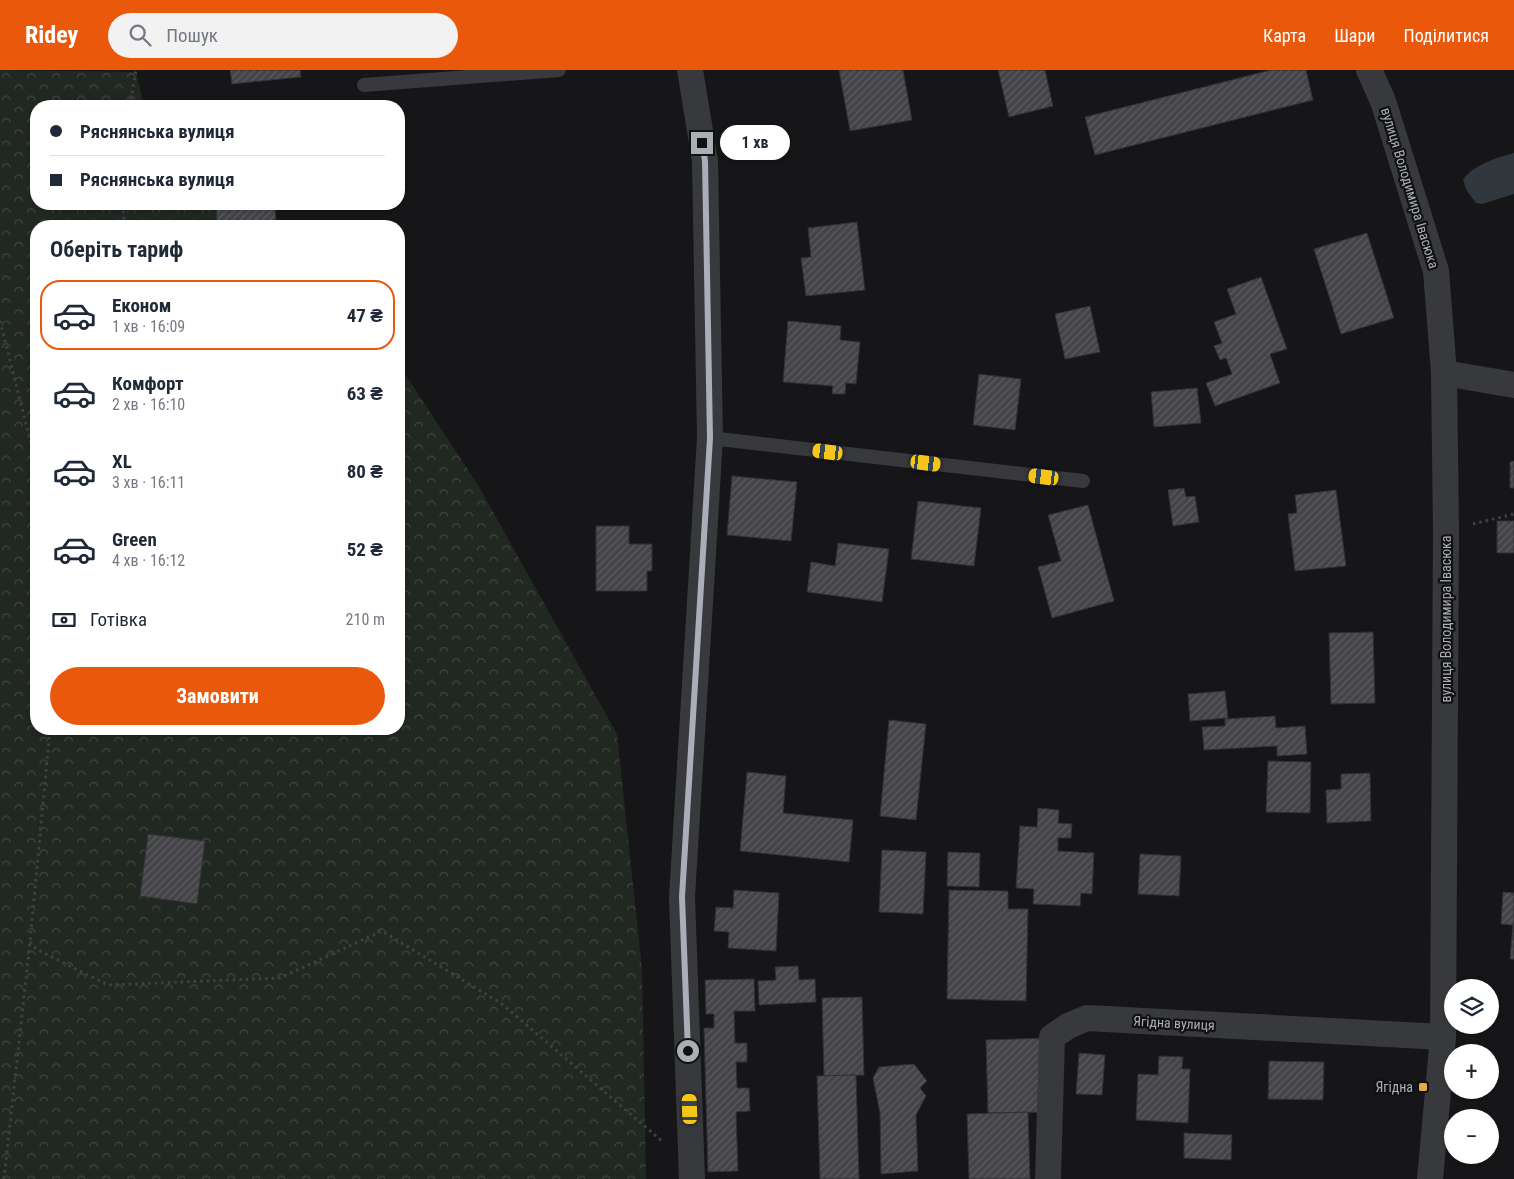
<!DOCTYPE html>
<html lang="uk">
<meta charset="utf-8">
<style>
body{margin:0;font-family:"Roboto Condensed",sans-serif;background:#f2f2f3;color:#1f2937;height:100vh;display:flex;flex-direction:column;font-size:19px;white-space:nowrap}
*{box-sizing:border-box;margin:0}
p{font-size:16px;color:#747a83}
.icon{flex:none;width:28px;height:28px;fill:none;stroke:currentColor;stroke-width:2;stroke-linecap:round;stroke-linejoin:round}
.map{position:relative;flex:1;overflow:hidden}
.side{position:absolute;left:30px;top:150px;width:375px;height:515px;display:flex;flex-direction:column;background:#fff;border-radius:20px;box-shadow:0 1px 4px #0004}
.side>*{flex:none}
.hud{position:absolute;left:30px;top:30px;width:375px;height:110px;border-radius:20px;box-shadow:0 1px 4px #0004;display:grid;align-content:center;height:110px;padding:0 20px;background:#fff}
.controls{position:absolute;left:1444px;top:909px;display:grid;gap:10px}
.controls a{display:grid;place-items:center;width:55px;height:55px;border-radius:50%;background:#fff;box-shadow:0 1px 4px #0004;font-size:25px}
.end{position:absolute;width:22px;height:22px;margin:-11px;border:6px solid #aaaeb7;background:#111;box-shadow:0 0 0 2px #111}
.from{border-radius:50%}
.bubble{position:absolute;height:35px;border-radius:18px;background:#fff;box-shadow:0 1px 4px #0004;font-size:16px;font-weight:700;line-height:35px;text-align:center}
.car{position:absolute;width:15px;height:30px;margin:-15px -8px;border-radius:6px;box-shadow:0 0 4px 1px #0007;background:linear-gradient(#f5c518 24%,#345 0 40%,#f5c518 0 76%,#345 0 86%,#f5c518 0)}
.hud b{display:flex;align-items:center;gap:18px;height:48px;font-size:19px}
.hud b+b{border-top:1px solid #e0e1e3}
.hud i{width:12px;height:12px;background:#1f2937}
ul{padding:0;list-style:none}
li{display:flex;align-items:center;gap:15px;height:70px;margin:0 10px 8px;padding:0 10px;border:2px solid transparent;border-radius:20px}
li div{flex:1}
li b{display:block;font-size:19px}
li em{font-style:normal;font-weight:700}
li.on{border-color:#ea580c}
li>.icon{width:45px;height:45px;stroke-width:1.5}
h2{padding:0 20px;font-size:22px;line-height:60px}
.pay{display:flex;align-items:center;gap:12px;height:55px;padding:0 20px;font-size:19px}
.pay p{margin-inline-start:auto}
.cta{display:flex;gap:10px;margin-top:auto;padding:10px 20px}
.cta a{flex:1;height:58px;border-radius:30px;background:#ea580c;color:#fff;font-size:20px;font-weight:700;line-height:58px;text-align:center}
header{display:flex;align-items:center;gap:30px;box-sizing:border-box;height:70px;padding:0 25px;background:#ea580c;color:#fff}
header strong{font-size:24px}
nav{display:flex;gap:28px;margin-inline-start:auto;font-size:18px}
.search{width:350px;height:45px;background:#f2f2f3;display:flex;align-items:center;gap:12px;box-sizing:border-box;padding:0 18px;border-radius:28px;color:#747a83;font-size:19px}
.map>svg:first-child{display:block}
.forest{fill:url(#forest-crowns)}
.water{fill:#30373d}
.building{fill:url(#building-hatch);stroke:#313134}
.lines{fill:none;stroke-linecap:round;stroke-linejoin:round}
.path{stroke:#3e4044;stroke-width:3;stroke-dasharray:2.5 4;stroke-linecap:butt}
.lane{stroke:#38393d;stroke-width:14}
.street{stroke:#38393d;stroke-width:26}
.route{stroke:#aaaeb7;stroke-width:6}
.poi-dot{fill:#e0ac47;stroke:#111113;stroke-width:2}
.labels{text-anchor:middle;stroke-width:4.5;stroke-linejoin:round;paint-order:stroke}
.street-label{font-size:14px;fill:#aaaeb7;stroke:#111113}
.poi-label{font-size:14px;fill:#aaaeb7;stroke:#111113;text-anchor:end}
</style>
<header>
<strong>Ridey</strong>
<div class="search"><svg class="icon" aria-label="search" viewBox="0 0 24 24"><circle cx="10" cy="10" r="6"/><path d="M15 15l6 6"/></svg>Пошук</div>
<nav><a>Карта</a><a>Шари</a><a>Поділитися</a></nav>
</header>
<div class="map">
<svg width="1514" height="1109" viewBox="0 0 1514 1109">
<defs>
<pattern id="forest-crowns" width="20" height="18" patternUnits="userSpaceOnUse" patternTransform="scale(1.25)"><rect width="20" height="18" fill="#212822"/><path d="M2 6a3 3 0 1 1 6 0M12 15a3 3 0 1 1 6 0" fill="none" stroke="#3f4540"/></pattern>
<pattern id="building-hatch" width="6" height="6" patternUnits="userSpaceOnUse" patternTransform="scale(1.25)"><rect width="6" height="6" fill="#444448"/><path d="M-1 1l2-2M0 6l6-6M5 7l2-2" fill="none" stroke="#5c5c60"/></pattern>
</defs>
<rect width="100%" height="100%" fill="#161618"/>
<polygon class="forest" points="0,0 136,2 144,36 36,36 36,134 223,134 280,156 36,156 36,659 399,659 399,295 478,415 617,664 642,899 646,1109 0,1109"/>
<path class="water" d="M 1514,83 L 1514,124 L 1482,134 L 1476,133 L 1467,121 L 1463,110 C 1472,95 1499,87 1514,83 Z"/>
<g class="building">
<polygon points="230,0 300,0 301,7 232,14"/>
<polygon points="839,0 903,0 912,50 850,61"/>
<polygon points="998,0 1045,0 1053,36 1009,47"/>
<polygon points="1271,0 1306,0 1313,30 1095,85 1085,47"/>
<polygon points="216,134 275,134 276,156 217,156"/>
<polygon points="857,152 865,220 806,226 801,188 811,187 808,158"/>
<polygon points="1367,163 1394,248 1341,264 1314,179"/>
<polygon points="1261,207 1287,279 1270,284 1280,313 1215,336 1206,313 1232,304 1226,288 1220,290 1214,276 1222,273 1214,252 1236,244 1227,219"/>
<polygon points="1090,236 1100,282 1065,289 1055,244"/>
<polygon points="788,251 841,256 840,270 860,272 856,314 846,313 845,324 832,324 833,316 783,312"/>
<polygon points="979,304 1021,309 1015,360 973,355"/>
<polygon points="1197,318 1201,353 1154,357 1151,322"/>
<polygon points="1514,391 1514,418 1510,418 1510,392"/>
<polygon points="732,406 797,412 791,471 727,465"/>
<polygon points="1184,418 1186,427 1195,426 1199,452 1173,456 1168,420"/>
<polygon points="1336,420 1346,496 1295,501 1288,444 1297,443 1295,425"/>
<polygon points="918,431 981,438 974,496 911,489"/>
<polygon points="1088,435 1114,531 1052,548 1038,497 1061,491 1048,445"/>
<rect x="1497" y="451" width="17" height="32"/>
<polygon points="596,456 629,456 629,474 652,474 652,501 647,501 647,521 596,521"/>
<polygon points="838,473 889,479 882,532 807,522 811,492 835,496"/>
<polygon points="1373,562 1375,633 1331,634 1329,563"/>
<polygon points="1225,621 1228,648 1190,651 1188,624"/>
<polygon points="1275,646 1276,658 1305,656 1307,684 1277,686 1277,676 1204,680 1202,657 1225,656 1225,649"/>
<polygon points="889,650 926,654 916,750 880,746"/>
<polygon points="1268,691 1311,692 1310,743 1266,742"/>
<polygon points="747,702 786,706 783,743 853,750 849,792 740,781"/>
<polygon points="1370,703 1371,751 1327,753 1326,720 1341,719 1341,704"/>
<polygon points="1038,738 1059,740 1058,753 1072,754 1071,768 1058,768 1058,781 1094,783 1092,824 1081,823 1080,836 1033,834 1034,819 1016,818 1020,756 1037,757"/>
<polygon points="148,764 205,771 197,834 140,826"/>
<polygon points="882,780 926,782 923,844 879,842"/>
<polygon points="948,782 980,783 979,817 947,816"/>
<polygon points="1140,784 1181,786 1179,826 1138,824"/>
<polygon points="734,820 779,823 776,881 728,878 729,862 714,861 716,837 733,838"/>
<polygon points="949,820 1008,821 1008,839 1028,839 1026,931 947,929"/>
<polygon points="1503,822 1514,823 1514,889 1510,889 1513,855 1501,854"/>
<polygon points="798,896 799,910 815,909 816,932 759,935 758,911 776,910 775,897"/>
<polygon points="754,909 755,941 734,941 735,973 747,973 747,992 736,992 737,1018 749,1018 750,1041 736,1042 738,1101 708,1102 704,958 714,958 714,944 706,944 705,910"/>
<polygon points="862,927 864,1005 824,1006 822,928"/>
<polygon points="1046,968 1048,1042 988,1043 986,970"/>
<polygon points="1079,983 1105,985 1102,1025 1076,1024"/>
<polygon points="1159,986 1183,987 1182,999 1190,999 1188,1053 1136,1050 1138,1004 1158,1005"/>
<polygon points="1269,991 1324,992 1323,1030 1268,1029"/>
<polygon points="914,994 927,1011 920,1018 926,1026 916,1045 918,1101 881,1104 880,1043 873,1008 879,997"/>
<polygon points="856,1005 859,1109 820,1109 817,1006"/>
<polygon points="1028,1042 1030,1109 969,1109 967,1044"/>
<polygon points="1184,1063 1232,1065 1231,1090 1184,1088"/>
</g>
<g class="lines">
<g class="path">
<polyline points="130,36 136,0"/>
<polyline points="123,134 124,156"/>
<polyline points="0,251 36,393"/>
<polyline points="1473,454 1514,444"/>
<polyline points="30,872 36,879 108,915 280,908 382,861 502,934 663,1072"/>
<polyline points="4,1109 30,872 50,659"/>
</g>
<g class="lane">
<polyline points="364,15 559,0"/>
<polyline points="710,368 1083,411"/>
</g>
<g class="street">
<polyline points="690,0 705,91 710,368 682,827 692,1109"/>
<polyline points="1369,0 1383,31 1436,201 1444,303 1446,461 1443,967 1430,1109"/>
<polyline points="1444,303 1514,315"/>
<polyline points="1048,1109 1052,967 1068,956 1087,948 1443,967"/>
</g>
</g>
<g class="lines">
<polyline class="route" points="688,981 682,827 710,368 705,91 702,73"/>
</g>
<rect class="poi-dot" x="1418" y="1012" width="10" height="10" rx="2.5"/>
<g class="labels">
<g class="street-label">
<text transform="translate(1410 118) rotate(73)" y="5">вулиця Володимира Івасюка</text>
<text transform="translate(1446 549) rotate(-90)" y="5">вулиця Володимира Івасюка</text>
<text transform="translate(1174 953) rotate(3)" y="5">Ягідна вулиця</text>
</g>
<g class="poi-label">
<text x="1413" y="1022">Ягідна</text>
</g>
</g>
</svg>
<div class="controls">
<a><svg class="icon" aria-label="layers" viewBox="0 0 24 24"><path d="M12 4l9 5-9 5-9-5zM3 14l9 5 9-5"/></svg></a>
<a>+</a>
<a>−</a>
</div>
<i class="end from" style="left:688px;top:981px"></i>
<i class="end" style="left:702px;top:73px"></i>
<div class="bubble" style="left:720px;top:55px;width:70px">1 хв</div>
<i class="car" style="left:828px;top:382px;rotate:277deg"></i>
<i class="car" style="left:926px;top:393px;rotate:97deg"></i>
<i class="car" style="left:1044px;top:407px;rotate:277deg"></i>
<i class="car" style="left:690px;top:1039px;rotate:358deg"></i>
<div class="hud">
<b><i class="from"></i>Ряснянська вулиця</b>
<b><i></i>Ряснянська вулиця</b>
</div>
<section class="side">
<h2>Оберіть тариф</h2>
<ul>
<li class="on"><svg class="icon" aria-label="car" viewBox="0 0 24 24"><path d="M5 17H2v-5l4-1 3-4h7l3 4 3 1v5h-3M9 17h6M6 11h13"/><circle cx="7" cy="17" r="2"/><circle cx="17" cy="17" r="2"/></svg><div><b>Економ</b><p>1 хв · 16:09</p></div><em>47 ₴</em></li>
<li><svg class="icon" aria-label="car" viewBox="0 0 24 24"><path d="M5 17H2v-5l4-1 3-4h7l3 4 3 1v5h-3M9 17h6M6 11h13"/><circle cx="7" cy="17" r="2"/><circle cx="17" cy="17" r="2"/></svg><div><b>Комфорт</b><p>2 хв · 16:10</p></div><em>63 ₴</em></li>
<li><svg class="icon" aria-label="car" viewBox="0 0 24 24"><path d="M5 17H2v-5l4-1 3-4h7l3 4 3 1v5h-3M9 17h6M6 11h13"/><circle cx="7" cy="17" r="2"/><circle cx="17" cy="17" r="2"/></svg><div><b>XL</b><p>3 хв · 16:11</p></div><em>80 ₴</em></li>
<li><svg class="icon" aria-label="car" viewBox="0 0 24 24"><path d="M5 17H2v-5l4-1 3-4h7l3 4 3 1v5h-3M9 17h6M6 11h13"/><circle cx="7" cy="17" r="2"/><circle cx="17" cy="17" r="2"/></svg><div><b>Green</b><p>4 хв · 16:12</p></div><em>52 ₴</em></li>
</ul>
<div class="pay"><svg class="icon" aria-label="cash" viewBox="0 0 24 24"><path d="M3 7h18v10H3z"/><circle cx="12" cy="12" r="2"/></svg>Готівка<p>210 m</p></div>
<div class="cta"><a>Замовити</a></div>
</section>
</div>
